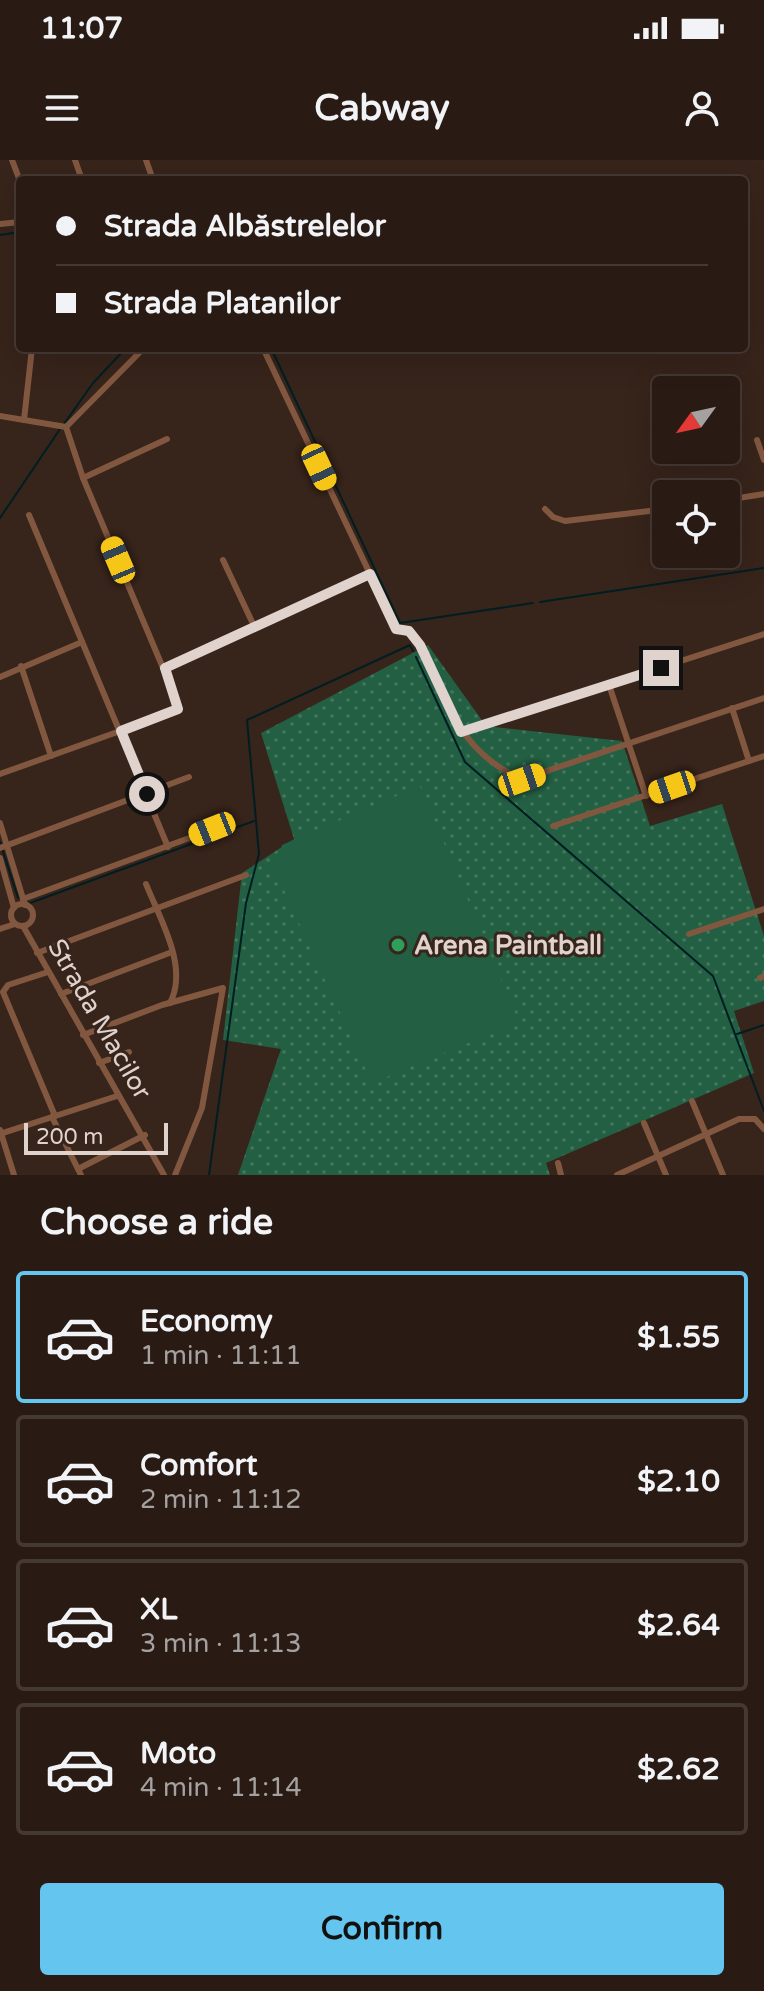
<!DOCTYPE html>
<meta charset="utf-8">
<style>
body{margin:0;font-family:"Varela Round",sans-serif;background:#352822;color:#f1f3f6;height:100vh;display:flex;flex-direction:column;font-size:30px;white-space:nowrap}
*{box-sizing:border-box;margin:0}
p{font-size:26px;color:#a5a1a0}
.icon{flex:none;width:44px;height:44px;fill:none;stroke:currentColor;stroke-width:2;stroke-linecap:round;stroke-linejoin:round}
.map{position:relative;height:1015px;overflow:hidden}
.drawer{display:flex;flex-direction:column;background:#291b14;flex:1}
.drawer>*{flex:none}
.banner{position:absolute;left:16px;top:16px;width:732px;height:176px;border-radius:8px;box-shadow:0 8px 32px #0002,0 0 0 2px #453934;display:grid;align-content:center;height:176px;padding:0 40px;background:#291b14}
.needle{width:52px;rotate:237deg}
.fabs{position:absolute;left:652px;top:216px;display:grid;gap:16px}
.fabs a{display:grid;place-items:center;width:88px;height:88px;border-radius:8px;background:#291b14;box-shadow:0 8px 32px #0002,0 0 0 2px #453934;font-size:40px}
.scale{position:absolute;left:24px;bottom:20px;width:144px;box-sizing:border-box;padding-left:8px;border:4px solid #e0d2cd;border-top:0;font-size:22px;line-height:28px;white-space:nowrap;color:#e0d2cd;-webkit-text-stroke:6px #37241b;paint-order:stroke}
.end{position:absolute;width:36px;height:36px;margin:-18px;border:10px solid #e0d2cd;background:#111;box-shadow:0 0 0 4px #111}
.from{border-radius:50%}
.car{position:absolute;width:24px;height:48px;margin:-24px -12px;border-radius:10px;box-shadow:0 0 6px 2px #0007;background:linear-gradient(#f5c518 24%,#345 0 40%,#f5c518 0 76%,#345 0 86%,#f5c518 0)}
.banner b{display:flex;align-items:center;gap:28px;height:76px;font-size:30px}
.banner b+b{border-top:2px solid #453934}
.banner i{width:20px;height:20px;background:#f1f3f6}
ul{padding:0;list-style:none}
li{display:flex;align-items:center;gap:24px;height:132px;margin:0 16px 12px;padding:0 24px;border:4px solid #453934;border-radius:8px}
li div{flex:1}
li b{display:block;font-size:30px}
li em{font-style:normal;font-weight:700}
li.active{border-color:#64c5ee}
li>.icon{width:72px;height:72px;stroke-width:1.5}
h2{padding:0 40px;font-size:36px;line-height:96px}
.button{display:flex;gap:16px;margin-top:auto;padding:16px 40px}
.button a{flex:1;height:92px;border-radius:8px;background:#64c5ee;color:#111;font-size:32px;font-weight:700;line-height:92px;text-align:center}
.status{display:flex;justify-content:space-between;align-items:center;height:56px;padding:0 40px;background:#291b14;direction:ltr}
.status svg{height:22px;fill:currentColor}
header{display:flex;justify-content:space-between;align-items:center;height:104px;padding:0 40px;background:#291b14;font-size:36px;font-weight:700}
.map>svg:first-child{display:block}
.grass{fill:url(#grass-dots)}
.garden{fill:#236043}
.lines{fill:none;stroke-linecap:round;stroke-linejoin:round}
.stream{stroke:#001e22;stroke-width:2}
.minor{stroke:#82573f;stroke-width:6}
.route{stroke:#e0d2cd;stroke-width:10}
.leisure-dot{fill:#2e9e5b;stroke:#37241b;stroke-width:3}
.labels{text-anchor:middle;stroke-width:6;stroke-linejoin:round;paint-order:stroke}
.poi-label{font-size:26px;font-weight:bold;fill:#e0d2cd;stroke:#37241b;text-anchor:start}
.street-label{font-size:26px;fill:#e0d2cd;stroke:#37241b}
</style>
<div class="status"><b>11:07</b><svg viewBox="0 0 49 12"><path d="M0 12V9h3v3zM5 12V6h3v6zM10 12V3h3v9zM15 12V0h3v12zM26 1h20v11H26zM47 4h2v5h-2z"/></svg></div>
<header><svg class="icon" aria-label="menu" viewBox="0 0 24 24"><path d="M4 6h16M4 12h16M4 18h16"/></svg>Cabway<svg class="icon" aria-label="person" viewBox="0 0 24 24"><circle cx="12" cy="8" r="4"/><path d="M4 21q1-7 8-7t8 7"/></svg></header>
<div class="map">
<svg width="764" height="1015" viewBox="0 0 764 1015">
<defs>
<pattern id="grass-dots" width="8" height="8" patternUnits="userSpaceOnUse" patternTransform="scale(2)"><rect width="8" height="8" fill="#236043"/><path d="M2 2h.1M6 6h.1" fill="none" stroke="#43765d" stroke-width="1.8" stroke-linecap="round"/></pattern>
</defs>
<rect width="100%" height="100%" fill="#37241b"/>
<polygon class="grass" points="428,485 486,566 622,581 650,666 722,644 764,776 764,841 734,851 754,913 546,1003 550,1015 238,1015 281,889 223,880 242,713 294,679 261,573"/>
<polygon class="garden" points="420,626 519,862 372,923 274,708 282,685"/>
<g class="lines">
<g class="stream">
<polyline points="0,75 20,72"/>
<polyline points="271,188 402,467"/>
<polyline points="64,264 93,223 126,188"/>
<polyline points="0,358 60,269"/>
<polyline points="540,442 764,408"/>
<polyline points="400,463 533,443"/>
<polyline points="416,497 465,602 713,816 764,951"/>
<polyline points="0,682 18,738"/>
<polyline points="30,743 254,661"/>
<polyline points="737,874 764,865"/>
<polyline points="209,1015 246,743 259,694 247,560 410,485 413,491"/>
</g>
<g class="minor">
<polyline points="12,0 20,21"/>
<polyline points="75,0 82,20"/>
<polyline points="146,0 153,20"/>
<polyline points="0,64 20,62"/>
<path d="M 263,188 L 396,469 L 414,475 C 451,536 449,585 522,620"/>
<polyline points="0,256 66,267"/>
<polyline points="24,260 32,188"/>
<polyline points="66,267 144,188"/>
<polyline points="757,280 764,300"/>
<polyline points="83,318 167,279"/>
<polyline points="726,340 764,334"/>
<polyline points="545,349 553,357 565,361 666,349"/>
<polyline points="29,355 168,687"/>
<polyline points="223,400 254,466"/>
<polyline points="21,506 51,596"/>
<polyline points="165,508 370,414"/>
<polyline points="0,517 82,482"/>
<polyline points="609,525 646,636"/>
<polyline points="732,548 749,601"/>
<polyline points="461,572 764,474"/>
<polyline points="0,614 176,551 179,546 83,318 66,267"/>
<polyline points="502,626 764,538"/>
<polyline points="0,663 25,745"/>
<polyline points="553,666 764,596"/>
<polyline points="0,688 189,617"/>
<polyline points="0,698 14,748"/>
<path d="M 146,724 C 160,759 189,807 170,843"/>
<polyline points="23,739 222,666"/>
<circle cx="22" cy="755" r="11"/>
<polyline points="23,766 164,1015"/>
<polyline points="0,769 15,764"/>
<polyline points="689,774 764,749"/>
<polyline points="37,793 246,715"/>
<polyline points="48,812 8,825 3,832 55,956"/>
<polyline points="760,818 764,816"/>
<polyline points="61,834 172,792"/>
<polyline points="83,875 162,845 223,828 202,948 175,1015"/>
<polyline points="99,903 129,892"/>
<polyline points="692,941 723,1015"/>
<polyline points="52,957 81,1015"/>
<polyline points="644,963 666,1015"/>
<polyline points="0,970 14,1015"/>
<polyline points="0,974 117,936"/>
<polyline points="558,1003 561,1015"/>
<polyline points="78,1009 145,975"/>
<polyline points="617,1015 739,959 755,959 764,969"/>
</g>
</g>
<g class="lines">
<polyline class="route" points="147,634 121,571 178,549 165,508 370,414 396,469 409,471 420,485 461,572 661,508"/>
</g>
<circle class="leisure-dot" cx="398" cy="785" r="8"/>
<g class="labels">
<g class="poi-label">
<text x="414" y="794">Arena Paintball</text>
</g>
<g class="street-label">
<text transform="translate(100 859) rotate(60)" y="9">Strada Macilor</text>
</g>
</g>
</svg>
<div class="fabs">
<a><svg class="needle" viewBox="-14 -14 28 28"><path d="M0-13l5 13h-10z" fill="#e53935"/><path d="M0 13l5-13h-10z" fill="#a5a1a0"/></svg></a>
<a><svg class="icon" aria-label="locate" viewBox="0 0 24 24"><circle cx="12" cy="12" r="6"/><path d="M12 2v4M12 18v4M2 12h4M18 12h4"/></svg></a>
</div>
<div class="scale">200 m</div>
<i class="end from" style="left:147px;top:634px"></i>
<i class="end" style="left:661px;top:508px"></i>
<i class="car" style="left:319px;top:307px;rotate:155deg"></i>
<i class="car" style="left:118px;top:400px;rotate:337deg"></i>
<i class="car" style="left:522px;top:620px;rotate:71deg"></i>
<i class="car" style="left:672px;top:627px;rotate:251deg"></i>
<i class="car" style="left:212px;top:669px;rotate:248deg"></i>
<div class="banner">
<b><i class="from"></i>Strada Albăstrelelor</b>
<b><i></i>Strada Platanilor</b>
</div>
</div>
<section class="drawer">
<h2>Choose a ride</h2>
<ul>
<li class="active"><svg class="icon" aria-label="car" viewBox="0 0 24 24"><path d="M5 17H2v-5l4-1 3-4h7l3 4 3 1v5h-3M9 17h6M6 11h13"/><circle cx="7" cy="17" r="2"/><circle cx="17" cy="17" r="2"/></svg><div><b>Economy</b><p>1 min · 11:11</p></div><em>$1.55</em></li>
<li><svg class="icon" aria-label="car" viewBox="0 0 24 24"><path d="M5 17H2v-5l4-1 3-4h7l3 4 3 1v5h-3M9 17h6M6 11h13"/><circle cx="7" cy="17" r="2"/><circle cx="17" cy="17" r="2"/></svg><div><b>Comfort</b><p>2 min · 11:12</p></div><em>$2.10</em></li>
<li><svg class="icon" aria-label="car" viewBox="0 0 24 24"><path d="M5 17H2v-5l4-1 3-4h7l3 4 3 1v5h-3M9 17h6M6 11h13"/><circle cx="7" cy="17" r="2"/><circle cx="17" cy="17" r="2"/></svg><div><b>XL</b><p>3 min · 11:13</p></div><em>$2.64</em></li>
<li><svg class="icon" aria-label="car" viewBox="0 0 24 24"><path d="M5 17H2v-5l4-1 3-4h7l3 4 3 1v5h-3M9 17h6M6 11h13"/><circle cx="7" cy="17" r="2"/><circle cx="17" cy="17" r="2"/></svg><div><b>Moto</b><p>4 min · 11:14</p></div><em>$2.62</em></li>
</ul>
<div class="button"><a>Confirm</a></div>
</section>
